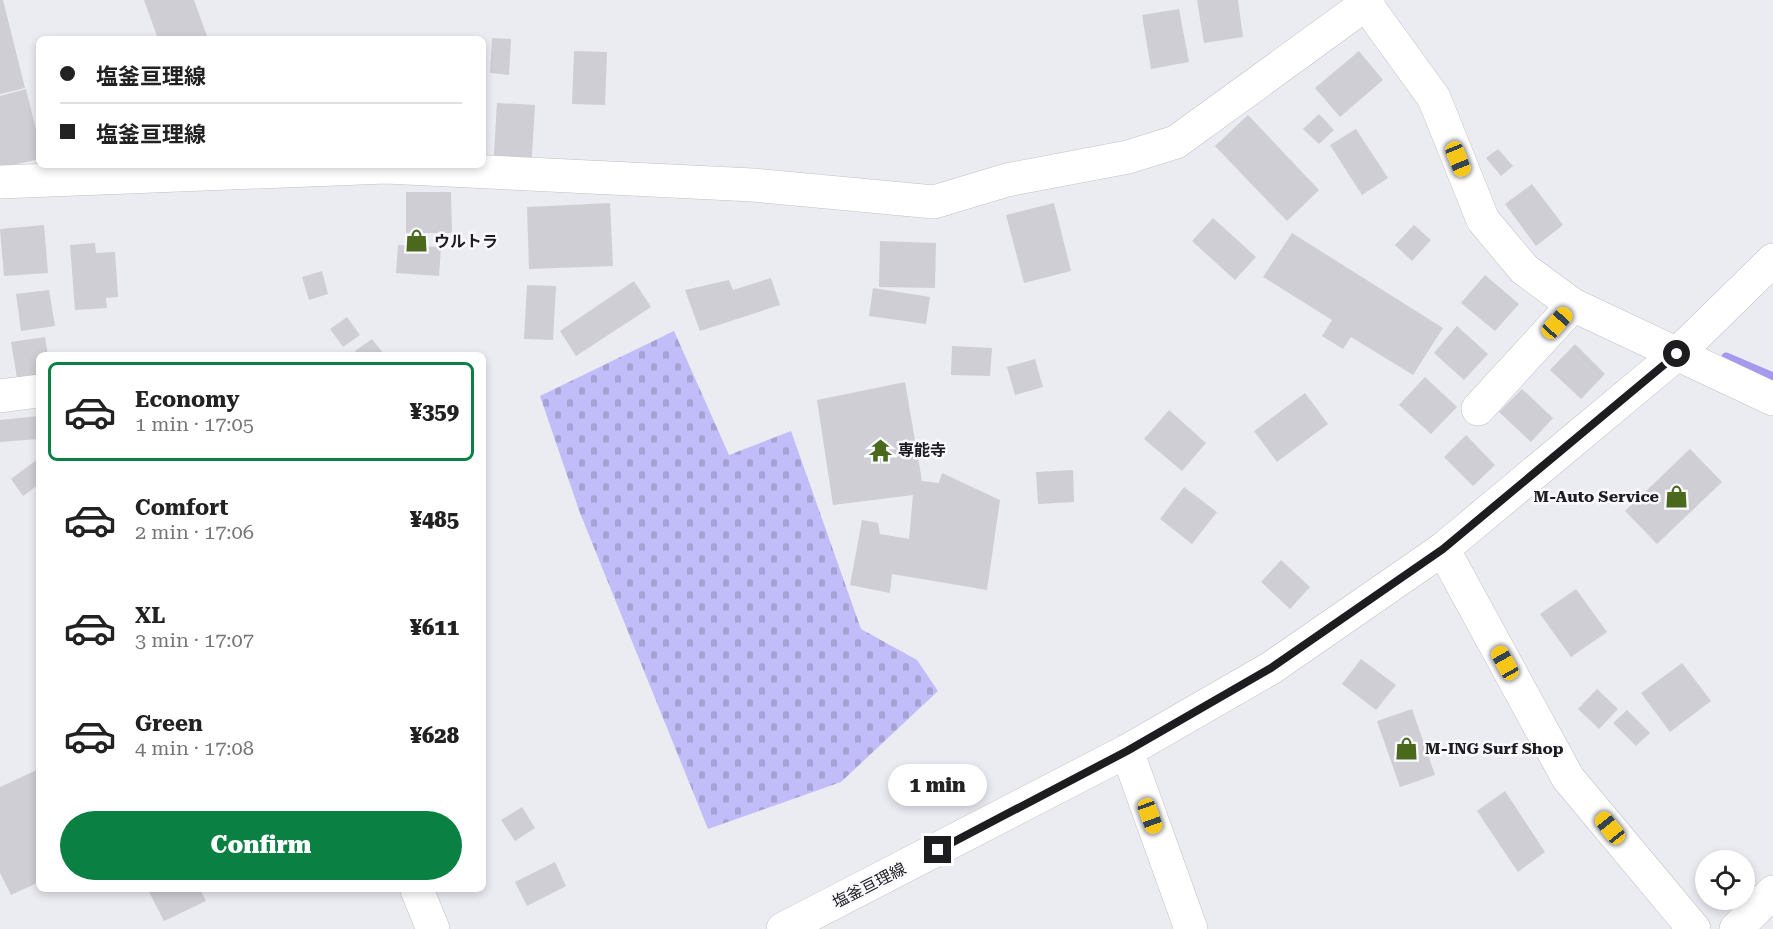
<!DOCTYPE html>
<meta charset="utf-8">
<style>
body{margin:0;font-family:"Roboto Serif","Noto Sans JP",serif;background:#f2f2f2;color:#222;height:100vh;display:flex;flex-direction:column;font-size:22px;white-space:nowrap}
*{box-sizing:border-box;margin:0}
p{font-size:20px;color:#767676}
.icon{flex:none;width:33px;height:33px;fill:none;stroke:currentColor;stroke-width:2;stroke-linecap:round;stroke-linejoin:round}
.map{position:relative;flex:1;overflow:hidden}
.sheet{position:absolute;left:36px;top:352px;width:450px;height:540px;display:flex;flex-direction:column;background:#fff;border-radius:9px;box-shadow:0 3px 9px #0003}
.sheet>*{flex:none}
.hud{position:absolute;left:36px;top:36px;width:450px;height:132px;border-radius:9px;box-shadow:0 3px 9px #0003;display:grid;align-content:center;height:132px;padding:0 24px;background:#fff}
.controls{position:absolute;left:1695px;top:850px;display:grid;gap:12px}
.controls a{display:grid;place-items:center;width:60px;height:60px;border-radius:50%;background:#fff;box-shadow:0 3px 9px #0003;font-size:30px}
.end{position:absolute;width:27px;height:27px;margin:-14px;border:8px solid #1d1d1f;background:#fff;box-shadow:0 0 0 3px #fff}
.from{border-radius:50%}
.bubble{position:absolute;height:42px;border-radius:21px;background:#fff;box-shadow:0 3px 9px #0003;font-size:20px;font-weight:800;line-height:42px;text-align:center}
.car{position:absolute;width:18px;height:36px;margin:-18px -9px;border-radius:8px;box-shadow:0 0 4px 2px #0007;background:linear-gradient(#f5c518 24%,#345 0 40%,#f5c518 0 76%,#345 0 86%,#f5c518 0)}
.hud b{display:flex;align-items:center;gap:21px;height:57px;font-size:22px}
.hud b+b{border-top:2px solid #e0e0e0}
.hud i{width:15px;height:15px;background:#222}
ul{padding:10px 0 0;list-style:none}
li{display:flex;align-items:center;gap:18px;height:99px;margin:0 12px 9px;padding:0 12px;border:3px solid transparent;border-radius:9px}
li div{flex:1}
li b{display:block;font-size:22px}
li em{font-style:normal;font-weight:800}
li.on{border-color:#0b8043}
li>.icon{width:54px;height:54px;stroke-width:1.5}
.action{display:flex;gap:12px;margin-top:auto;padding:12px 24px}
.action a{flex:1;height:69px;border-radius:36px;background:#0b8043;color:#fff;font-size:24px;font-weight:800;line-height:69px;text-align:center}
.map>svg:first-child{display:block}
.cemetery{fill:url(#cemetery-stones)}
.lines{fill:none;stroke-linecap:round;stroke-linejoin:round}
.stream{stroke:#a39aee;stroke-width:9}
.building{fill:#cfced5}
.minor-casing{stroke:#c1c0c7;stroke-width:34}
.primary-casing{stroke:#c1c0c7;stroke-width:34}
.minor{stroke:#fff;stroke-width:33}
.primary{stroke:#fff;stroke-width:33}
.route{stroke:#1d1d1f;stroke-width:8}
.labels{text-anchor:middle;stroke-width:5;stroke-linejoin:round;paint-order:stroke}
.poi-label{font-size:16px;font-weight:bold;fill:#1d1d1f;stroke:#f9f9fe;text-anchor:start}
.street-label{font-size:16px;fill:#1d1d1f;stroke:#f9f9fe}
</style>
<div class="map">
<svg width="1773" height="929" viewBox="0 0 1773 929">
<defs>
<pattern id="cemetery-stones" width="16" height="16" patternUnits="userSpaceOnUse" patternTransform="scale(1.5)"><rect width="16" height="16" fill="#c1bdf8"/><path d="M2 7V4a2 2 0 0 1 4 0v3zM10 15v-3a2 2 0 0 1 4 0v3z" fill="#a5a2d4"/></pattern>
</defs>
<rect width="100%" height="100%" fill="#ebebf2"/>
<polygon class="cemetery" points="674,331 729,455 791,431 861,629 917,660 938,691 841,782 708,829 580,513 540,396"/>
<g class="lines">
<polyline class="stream" points="1726,357 1773,377"/>
</g>
<g class="building">
<polygon points="0,0 3,0 25,88 0,94"/>
<polygon points="144,0 194,0 208,39 158,39"/>
<polygon points="1197,0 1238,0 1243,37 1204,43"/>
<polygon points="1179,9 1189,62 1151,69 1142,15"/>
<polygon points="492,38 511,39 509,75 490,73"/>
<polygon points="574,51 607,52 605,105 572,104"/>
<polygon points="1359,51 1383,80 1340,117 1315,88"/>
<polygon points="26,89 39,142 39,159 0,168 0,96"/>
<polygon points="497,103 535,105 531,171 493,169"/>
<polygon points="1319,114 1334,130 1319,144 1303,129"/>
<polygon points="1248,115 1319,190 1287,221 1215,146"/>
<polygon points="1356,129 1388,178 1362,195 1330,145"/>
<polygon points="1498,149 1513,166 1501,176 1486,158"/>
<polygon points="1532,184 1563,225 1536,246 1505,204"/>
<polygon points="406,192 451,192 452,233 406,233"/>
<polygon points="610,203 613,266 529,269 527,207"/>
<polygon points="1054,203 1071,271 1024,283 1006,215"/>
<polygon points="1213,218 1256,257 1235,280 1192,241"/>
<polygon points="44,225 48,273 4,276 0,229"/>
<polygon points="1414,225 1431,240 1412,261 1395,245"/>
<polygon points="1292,233 1443,328 1413,375 1351,337 1343,349 1322,336 1332,320 1263,277"/>
<polygon points="880,241 936,243 935,288 879,287"/>
<polygon points="95,243 96,253 115,252 118,297 106,298 107,308 75,310 70,245"/>
<polygon points="398,245 441,247 439,276 396,273"/>
<polygon points="322,271 328,294 309,300 302,277"/>
<polygon points="1485,275 1519,304 1495,331 1461,303"/>
<polygon points="771,278 780,305 700,331 685,290 729,280 733,290"/>
<polygon points="634,281 651,307 576,356 560,331"/>
<polygon points="527,285 556,286 553,340 524,339"/>
<polygon points="873,288 930,297 926,324 869,316"/>
<polygon points="49,290 55,326 21,331 16,294"/>
<polygon points="347,317 360,335 343,347 330,329"/>
<polygon points="1457,326 1488,354 1464,380 1434,353"/>
<polygon points="45,337 48,356 39,356 39,374 17,378 11,342"/>
<polygon points="372,339 383,353 380,356 358,356 355,351"/>
<polygon points="1575,344 1605,374 1581,399 1550,370"/>
<polygon points="952,346 992,348 990,376 951,375"/>
<polygon points="1035,359 1043,387 1015,395 1007,367"/>
<polygon points="1425,377 1457,407 1431,434 1399,405"/>
<polygon points="905,382 922,481 939,483 942,473 1000,500 987,590 892,574 890,593 850,585 862,520 878,523 880,534 909,539 913,495 833,505 817,400"/>
<polygon points="1522,389 1553,418 1531,442 1499,412"/>
<polygon points="1305,393 1328,424 1277,462 1254,431"/>
<polygon points="1169,410 1206,443 1182,471 1144,439"/>
<polygon points="39,416 39,439 0,442 0,420"/>
<polygon points="1466,435 1495,465 1473,486 1444,457"/>
<polygon points="1690,449 1722,482 1657,544 1625,511"/>
<polygon points="39,458 39,484 23,496 11,479"/>
<polygon points="1073,470 1074,502 1038,504 1036,472"/>
<polygon points="1184,487 1217,512 1192,544 1160,519"/>
<polygon points="1281,560 1310,587 1290,609 1261,582"/>
<polygon points="1576,589 1607,632 1571,657 1540,614"/>
<polygon points="1361,659 1396,685 1376,710 1342,684"/>
<polygon points="1682,663 1711,701 1670,732 1641,693"/>
<polygon points="1597,689 1618,709 1599,729 1578,709"/>
<polygon points="1412,709 1435,775 1400,787 1377,721"/>
<polygon points="1627,710 1650,733 1636,746 1613,723"/>
<polygon points="39,769 39,882 11,895 0,873 0,787"/>
<polygon points="1505,791 1545,852 1518,872 1477,811"/>
<polygon points="522,807 535,828 515,841 501,820"/>
<polygon points="555,862 566,886 527,906 515,882"/>
<polygon points="148,890 200,890 206,901 164,921"/>
</g>
<g class="lines">
<defs>
<g id="minor">
<polyline points="1366,4 1434,98 1483,220 1524,269 1573,305 1773,399"/>
<polyline points="0,182 386,167 753,185 934,202 1007,180 1128,157 1176,142 1366,4 1368,0"/>
<polyline points="0,396 39,391"/>
<polyline points="1478,409 1573,305"/>
<polyline points="1443,549 1568,778 1694,929"/>
<polyline points="1127,751 1191,929"/>
<polyline points="417,890 433,929"/>
<polyline points="1736,929 1773,892"/>
</g>
<polyline id="primary" points="783,929 1127,751 1271,668 1443,549 1677,354 1773,260"/>
</defs>
<use href="#minor" class="minor-casing"/>
<use href="#primary" class="primary-casing"/>
<use href="#minor" class="minor"/>
<use href="#primary" class="primary"/>
</g>
<g class="lines">
<polyline class="route" points="938,850 1127,751 1271,668 1443,549 1677,354"/>
</g>
<defs>
<symbol id="shop-bare" viewBox="-9 -9 18 18"><path d="M-5-2.5h2.3a2.7 3.5 0 0 1 5.4 0H5L5.5 6h-11ZM-1.5-2.5h3a1.5 2.3 0 0 0-3 0Z" fill="#4b691d" stroke="#f9f9fe" stroke-width="2.5" paint-order="stroke"/></symbol>
<symbol id="temple-bare" viewBox="-9 -9 18 18"><path d="M0-6L5-2H3V0L6.5 2.5H4V6H1.5V3h-3V6H-4V2.5H-6.5L-3 0V-2H-5Z" fill="#4b691d" stroke="#f9f9fe" stroke-width="2.5" paint-order="stroke"/></symbol>
</defs>
<g fill-rule="evenodd">
<use href="#shop-bare" x="400" y="224" width="33" height="33"/>
<use href="#temple-bare" x="864" y="434" width="33" height="33"/>
<use href="#shop-bare" x="1660" y="480" width="33" height="33"/>
<use href="#shop-bare" x="1390" y="732" width="33" height="33"/>
</g>
<g class="labels">
<g class="poi-label">
<text x="434" y="247">ウルトラ</text>
<text x="898" y="456">専能寺</text>
<text x="1659" y="502" text-anchor="end">M-Auto Service</text>
<text x="1425" y="754">M-ING Surf Shop</text>
</g>
<g class="street-label">
<text transform="translate(869 885) rotate(-27)" y="6">塩釜亘理線</text>
</g>
</g>
</svg>
<div class="controls">
<a><svg class="icon" aria-label="locate" viewBox="0 0 24 24"><circle cx="12" cy="12" r="6"/><path d="M12 2v4M12 18v4M2 12h4M18 12h4"/></svg></a>
</div>
<i class="end from" style="left:1677px;top:354px"></i>
<i class="end" style="left:938px;top:850px"></i>
<div class="bubble" style="left:888px;top:764px;width:99px">1 min</div>
<i class="car" style="left:1458px;top:159px;rotate:158deg"></i>
<i class="car" style="left:1557px;top:323px;rotate:42deg"></i>
<i class="car" style="left:1505px;top:663px;rotate:331deg"></i>
<i class="car" style="left:1150px;top:816px;rotate:160deg"></i>
<i class="car" style="left:1610px;top:828px;rotate:321deg"></i>
<div class="hud">
<b><i class="from"></i>塩釜亘理線</b>
<b><i></i>塩釜亘理線</b>
</div>
<section class="sheet">
<ul>
<li class="on"><svg class="icon" aria-label="car" viewBox="0 0 24 24"><path d="M5 17H2v-5l4-1 3-4h7l3 4 3 1v5h-3M9 17h6M6 11h13"/><circle cx="7" cy="17" r="2"/><circle cx="17" cy="17" r="2"/></svg><div><b>Economy</b><p>1 min · 17:05</p></div><em>¥359</em></li>
<li><svg class="icon" aria-label="car" viewBox="0 0 24 24"><path d="M5 17H2v-5l4-1 3-4h7l3 4 3 1v5h-3M9 17h6M6 11h13"/><circle cx="7" cy="17" r="2"/><circle cx="17" cy="17" r="2"/></svg><div><b>Comfort</b><p>2 min · 17:06</p></div><em>¥485</em></li>
<li><svg class="icon" aria-label="car" viewBox="0 0 24 24"><path d="M5 17H2v-5l4-1 3-4h7l3 4 3 1v5h-3M9 17h6M6 11h13"/><circle cx="7" cy="17" r="2"/><circle cx="17" cy="17" r="2"/></svg><div><b>XL</b><p>3 min · 17:07</p></div><em>¥611</em></li>
<li><svg class="icon" aria-label="car" viewBox="0 0 24 24"><path d="M5 17H2v-5l4-1 3-4h7l3 4 3 1v5h-3M9 17h6M6 11h13"/><circle cx="7" cy="17" r="2"/><circle cx="17" cy="17" r="2"/></svg><div><b>Green</b><p>4 min · 17:08</p></div><em>¥628</em></li>
</ul>
<div class="action"><a>Confirm</a></div>
</section>
</div>
